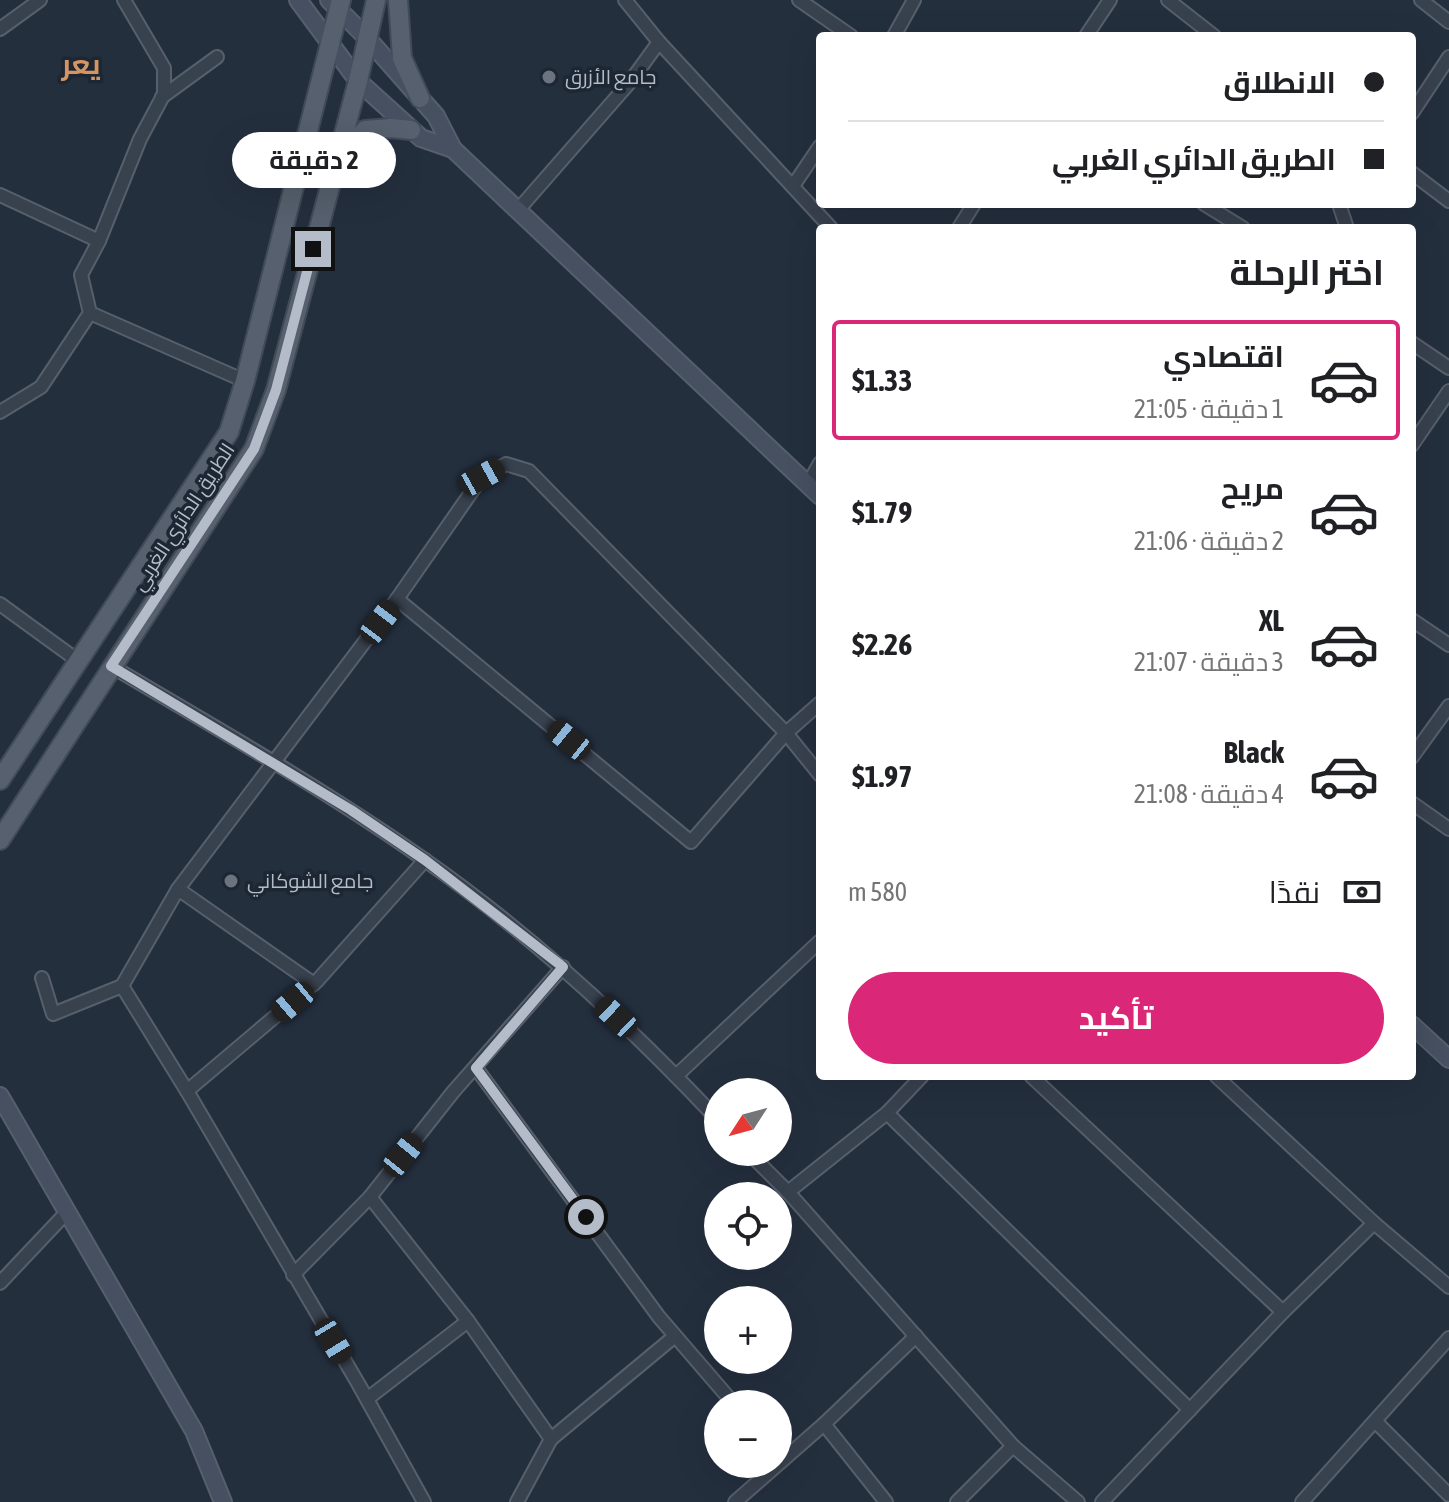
<!DOCTYPE html>
<html lang="ar">
<meta charset="utf-8">
<style>
body{margin:0;font-family:"Asap Condensed",Cairo,sans-serif;background:#f6f6f6;color:#202124;direction:rtl;height:100vh;display:flex;flex-direction:column;font-size:30px;white-space:nowrap}
*{box-sizing:border-box;margin:0}
p{font-size:26px;color:#757577}
.icon{flex:none;width:44px;height:44px;fill:none;stroke:currentColor;stroke-width:2;stroke-linecap:round;stroke-linejoin:round}
.map{position:relative;flex:1;overflow:hidden;direction:ltr}
.details{position:absolute;left:816px;top:224px;width:600px;height:856px;display:flex;flex-direction:column;background:#fff;border-radius:8px;box-shadow:0 8px 32px #0002;direction:rtl}
.details>*{flex:none}
.top-card{position:absolute;left:816px;top:32px;width:600px;height:176px;border-radius:8px;box-shadow:0 8px 32px #0002;direction:rtl;display:grid;align-content:center;height:176px;padding:0 32px;background:#fff}
.needle{width:52px;rotate:234deg}
.tools{position:absolute;left:704px;top:1078px;display:grid;gap:16px}
.tools a{display:grid;place-items:center;width:88px;height:88px;border-radius:50%;background:#fff;box-shadow:0 8px 32px #0002;font-size:40px}
.end{position:absolute;width:36px;height:36px;margin:-18px;border:10px solid #b4bcc9;background:#111;box-shadow:0 0 0 4px #111}
.from{border-radius:50%}
.bubble{position:absolute;height:56px;border-radius:28px;background:#fff;box-shadow:0 8px 32px #0002;font-size:26px;font-weight:700;line-height:56px;text-align:center;direction:rtl}
.car{position:absolute;width:24px;height:48px;margin:-24px -12px;border-radius:10px;box-shadow:0 0 6px 2px #0007;background:linear-gradient(#222 24%,#8ab4d8 0 40%,#222 0 76%,#8ab4d8 0 86%,#222 0)}
.top-card b{display:flex;align-items:center;gap:28px;height:76px;font-size:30px}
.top-card b+b{border-top:2px solid #e0e0e0}
.top-card i{width:20px;height:20px;background:#202124}
ul{padding:0;list-style:none}
li{display:flex;align-items:center;gap:24px;height:120px;margin:0 16px 12px;padding:0 16px;border:4px solid transparent;border-radius:8px}
li div{flex:1}
li b{display:block;font-size:30px}
li em{font-style:normal;font-weight:700}
li.active{border-color:#db2777}
li>.icon{width:72px;height:72px;stroke-width:1.5}
h2{padding:0 32px;font-size:36px;line-height:96px}
.pay{display:flex;align-items:center;gap:20px;height:88px;padding:0 32px;font-size:30px}
.pay p{margin-inline-start:auto}
.cta{display:flex;gap:16px;margin-top:auto;padding:16px 32px}
.cta a{flex:1;height:92px;border-radius:48px;background:#db2777;color:#fff;font-size:32px;font-weight:700;line-height:92px;text-align:center}
.map>svg:first-child{display:block}
.lines{fill:none;stroke-linecap:round;stroke-linejoin:round}
.street-casing{stroke:#565f6c;stroke-width:16}
.secondary-casing{stroke:#565f6c;stroke-width:20}
.primary-casing{stroke:#414a57;stroke-width:22}
.street{stroke:#38414e;stroke-width:12}
.secondary{stroke:#465061;stroke-width:16}
.primary{stroke:#56606e;stroke-width:18}
.route{stroke:#b4bcc9;stroke-width:10}
.worship-dot{fill:#6b7280;stroke:#1d2633;stroke-width:3}
.labels{text-anchor:middle;stroke-width:7;stroke-linejoin:round;paint-order:stroke}
.poi-label{font-size:20px;fill:#b4bcc9;stroke:#1d2633;text-anchor:start}
.street-label{font-size:20px;fill:#b4bcc9;stroke:#1d2633}
.district-label{font-size:28px;font-weight:bold;fill:#d59563;stroke:#1d2633}
</style>
<div class="map">
<svg width="1449" height="1502" viewBox="0 0 1449 1502">
<rect width="100%" height="100%" fill="#242f3e"/>
<g class="lines">
<defs>
<g id="street">
<polyline points="625,0 659,42 831,228"/>
<polyline points="799,0 851,36"/>
<polyline points="1168,0 1214,36"/>
<polyline points="1421,0 1449,22"/>
<polyline points="0,29 40,0"/>
<polyline points="894,36 914,0"/>
<polyline points="1086,36 1110,0"/>
<polyline points="162,97 217,57"/>
<polyline points="1412,113 1449,57"/>
<polyline points="1412,173 1449,201"/>
<polyline points="793,186 820,146"/>
<polyline points="0,195 99,241"/>
<polyline points="1204,204 1243,228"/>
<polyline points="1339,204 1347,228"/>
<polyline points="518,210 630,82 659,42"/>
<polyline points="959,228 974,204"/>
<polyline points="90,313 245,381"/>
<polyline points="1412,343 1449,368"/>
<polyline points="0,412 41,387 90,313 81,275 99,241 140,139 164,94 164,68 124,0"/>
<polyline points="1412,445 1449,391"/>
<polyline points="807,486 820,463"/>
<polyline points="397,599 691,842 786,733 820,703"/>
<polyline points="0,604 77,660"/>
<polyline points="1412,620 1449,645"/>
<path d="M 111,666 C 216,728 322,788 422,858 C 531,934 628,1024 718,1120"/>
<polyline points="1412,757 1449,706"/>
<polyline points="1412,803 1449,829"/>
<polyline points="178,889 314,984"/>
<polyline points="42,978 53,1014 122,986"/>
<polyline points="476,1068 659,1317 734,1404"/>
<polyline points="676,1076 820,941"/>
<polyline points="1031,1076 1283,1312"/>
<polyline points="1216,1076 1374,1223 1449,1287"/>
<polyline points="187,1091 317,981 425,860"/>
<polyline points="887,1113 1190,1410"/>
<polyline points="748,1152 788,1192 1013,1446 1078,1502"/>
<polyline points="788,1192 887,1113 922,1076"/>
<polyline points="370,1197 468,1321 551,1439 517,1502"/>
<polyline points="293,1275 370,1197 453,1092 563,967"/>
<polyline points="0,1283 68,1211"/>
<polyline points="367,1399 468,1321"/>
<polyline points="1376,1422 1449,1495"/>
<polyline points="824,1424 886,1502"/>
<polyline points="551,1439 675,1336"/>
<polyline points="424,1502 359,1385 187,1091 122,986 178,889 397,599 482,477 506,464 529,471 786,733 820,775"/>
<polyline points="735,1502 824,1424 916,1336"/>
<polyline points="957,1502 1013,1446"/>
<polyline points="1102,1502 1283,1312 1374,1223"/>
<polyline points="1302,1502 1449,1338"/>
</g>
<g id="secondary">
<polyline points="298,0 358,81 421,138 453,149"/>
<polyline points="329,0 367,38 436,116 453,149 820,496"/>
<polyline points="1412,1025 1449,1059"/>
<polyline points="0,1096 194,1431 223,1502"/>
</g>
<g id="primary">
<polyline points="398,0 402,58 420,98"/>
<polyline points="340,160 365,130 390,128 411,130"/>
<polyline points="0,780 229,432 245,381 341,0"/>
<polyline points="0,840 254,449 276,390 358,81 376,0"/>
</g>
</defs>
<use href="#street" class="street-casing"/>
<use href="#secondary" class="secondary-casing"/>
<use href="#primary" class="primary-casing"/>
<use href="#street" class="street"/>
<use href="#secondary" class="secondary"/>
<use href="#primary" class="primary"/>
</g>
<g class="lines">
<polyline class="route" points="313,249 276,390 254,449 111,666 351,810 425,860 563,967 476,1068 586,1217"/>
</g>
<g class="worship-dot">
<circle cx="549" cy="77" r="8"/>
<circle cx="231" cy="881" r="8"/>
</g>
<g class="labels">
<g class="poi-label">
<text x="565" y="84">جامع الأزرق</text>
<text x="247" y="888">جامع الشوكاني</text>
</g>
<g class="street-label">
<text transform="translate(183 517) rotate(-57)" y="7">الطريق الدائري الغربي</text>
</g>
<g class="district-label">
<text x="81" y="74">يعر</text>
</g>
</g>
</svg>
<div class="tools">
<a><svg class="needle" viewBox="-14 -14 28 28"><path d="M0-13l5 13h-10z" fill="#e53935"/><path d="M0 13l5-13h-10z" fill="#757577"/></svg></a>
<a><svg class="icon" aria-label="locate" viewBox="0 0 24 24"><circle cx="12" cy="12" r="6"/><path d="M12 2v4M12 18v4M2 12h4M18 12h4"/></svg></a>
<a>+</a>
<a>−</a>
</div>
<i class="end from" style="left:586px;top:1217px"></i>
<i class="end" style="left:313px;top:249px"></i>
<div class="bubble" style="left:232px;top:132px;width:164px">2 دقيقة</div>
<i class="car" style="left:482px;top:477px;rotate:61deg"></i>
<i class="car" style="left:380px;top:622px;rotate:37deg"></i>
<i class="car" style="left:569px;top:740px;rotate:309deg"></i>
<i class="car" style="left:293px;top:1002px;rotate:230deg"></i>
<i class="car" style="left:616px;top:1017px;rotate:313deg"></i>
<i class="car" style="left:403px;top:1155px;rotate:39deg"></i>
<i class="car" style="left:333px;top:1341px;rotate:149deg"></i>
<div class="top-card">
<b><i class="from"></i>الانطلاق</b>
<b><i></i>الطريق الدائري الغربي</b>
</div>
<section class="details">
<h2>اختر الرحلة</h2>
<ul>
<li class="active"><svg class="icon" aria-label="car" viewBox="0 0 24 24"><path d="M5 17H2v-5l4-1 3-4h7l3 4 3 1v5h-3M9 17h6M6 11h13"/><circle cx="7" cy="17" r="2"/><circle cx="17" cy="17" r="2"/></svg><div><b>اقتصادي</b><p>1 دقيقة · 21:05</p></div><em>$1.33</em></li>
<li><svg class="icon" aria-label="car" viewBox="0 0 24 24"><path d="M5 17H2v-5l4-1 3-4h7l3 4 3 1v5h-3M9 17h6M6 11h13"/><circle cx="7" cy="17" r="2"/><circle cx="17" cy="17" r="2"/></svg><div><b>مريح</b><p>2 دقيقة · 21:06</p></div><em>$1.79</em></li>
<li><svg class="icon" aria-label="car" viewBox="0 0 24 24"><path d="M5 17H2v-5l4-1 3-4h7l3 4 3 1v5h-3M9 17h6M6 11h13"/><circle cx="7" cy="17" r="2"/><circle cx="17" cy="17" r="2"/></svg><div><b>XL</b><p>3 دقيقة · 21:07</p></div><em>$2.26</em></li>
<li><svg class="icon" aria-label="car" viewBox="0 0 24 24"><path d="M5 17H2v-5l4-1 3-4h7l3 4 3 1v5h-3M9 17h6M6 11h13"/><circle cx="7" cy="17" r="2"/><circle cx="17" cy="17" r="2"/></svg><div><b>Black</b><p>4 دقيقة · 21:08</p></div><em>$1.97</em></li>
</ul>
<div class="pay"><svg class="icon" aria-label="cash" viewBox="0 0 24 24"><path d="M3 7h18v10H3z"/><circle cx="12" cy="12" r="2"/></svg>نقدًا<p>580 m</p></div>
<div class="cta"><a>تأكيد</a></div>
</section>
</div>
